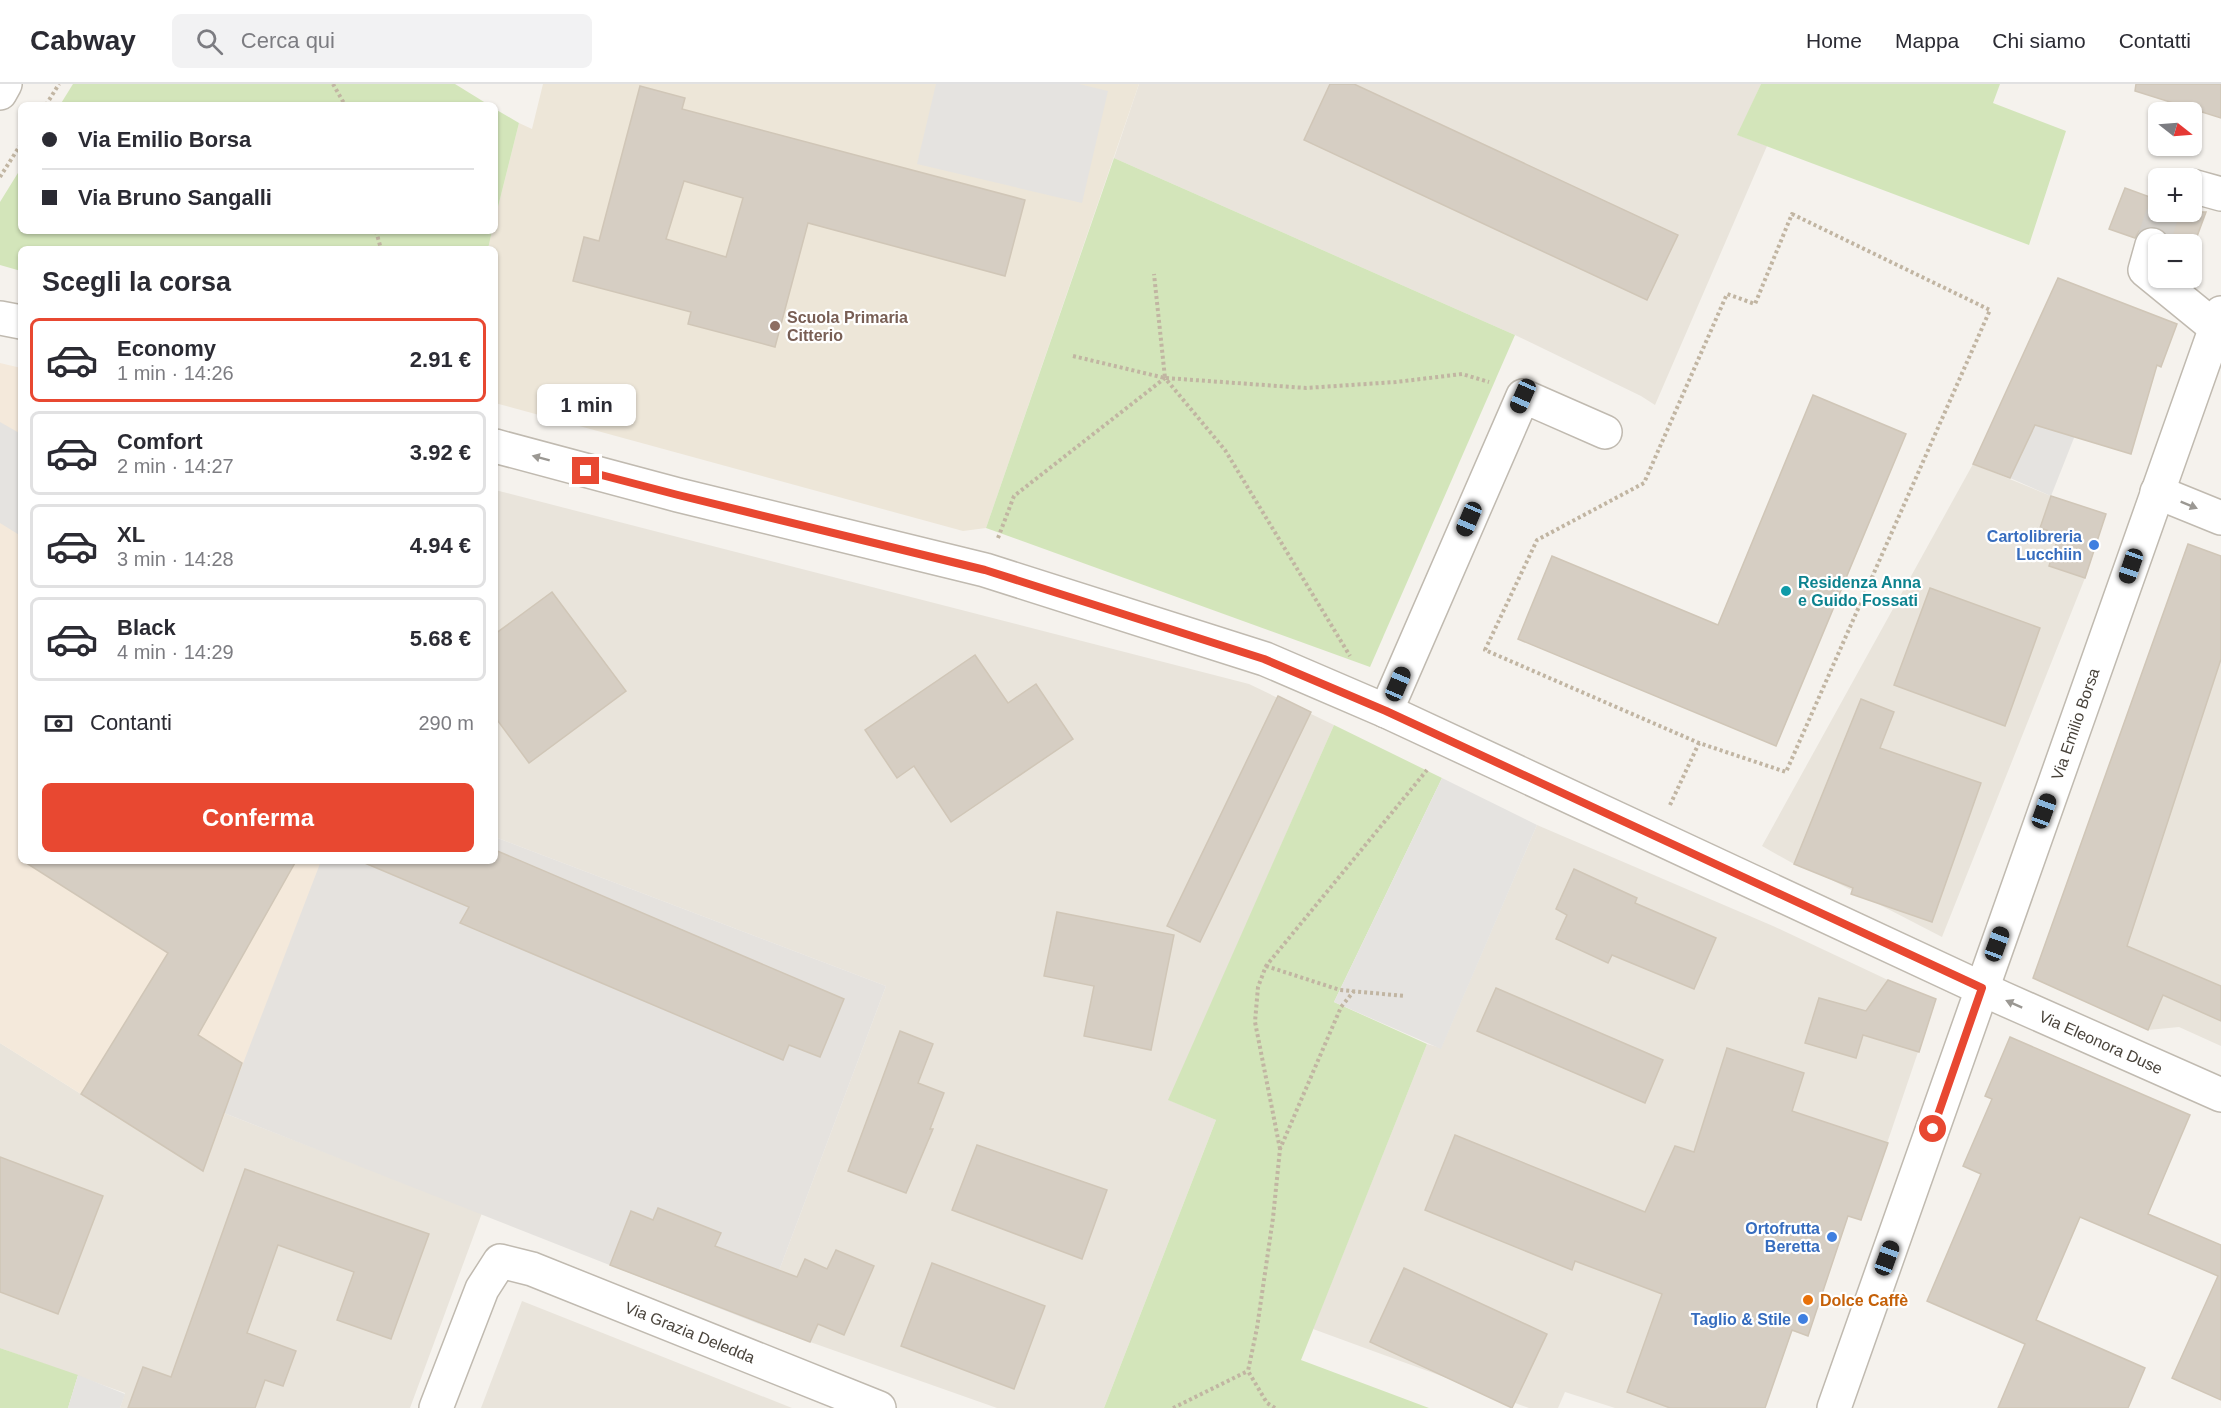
<!DOCTYPE html>
<html lang="it">
<meta charset="utf-8">
<style>
body{margin:0;font-family:Arial,sans-serif;background:#f2f2f3;color:#2b2b33;height:100vh;display:flex;flex-direction:column;font-size:22px;white-space:nowrap}
*{box-sizing:border-box;margin:0}
p{font-size:20px;color:#7c7c81}
.icon{flex:none;width:33px;height:33px;fill:none;stroke:currentColor;stroke-width:2;stroke-linecap:round;stroke-linejoin:round}
.map{position:relative;flex:1;overflow:hidden}
.sheet{position:absolute;left:18px;top:162px;width:480px;height:618px;display:flex;flex-direction:column;background:#fff;border-radius:9px;box-shadow:0 2px 4px #0004}
.sheet>*{flex:none}
.guide{position:absolute;left:18px;top:18px;width:480px;height:132px;border-radius:9px;box-shadow:0 2px 4px #0004;display:grid;align-content:center;height:132px;padding:0 24px;background:#fff}
.needle{width:39px;rotate:107deg}
.fabs{position:absolute;left:2148px;top:18px;display:grid;gap:12px}
.fabs a{display:grid;place-items:center;width:54px;height:54px;border-radius:9px;background:#fff;box-shadow:0 2px 4px #0004;font-size:30px}
.end{position:absolute;width:27px;height:27px;margin:-14px;border:8px solid #e84831;background:#fff;box-shadow:0 0 0 3px #fff}
.from{border-radius:50%}
.bubble{position:absolute;height:42px;border-radius:9px;background:#fff;box-shadow:0 2px 4px #0004;font-size:20px;font-weight:700;line-height:42px;text-align:center}
.car{position:absolute;width:18px;height:36px;margin:-18px -9px;border-radius:8px;box-shadow:0 0 4px 2px #0007;background:linear-gradient(#222 24%,#8ab4d8 0 40%,#222 0 76%,#8ab4d8 0 86%,#222 0)}
.guide b{display:flex;align-items:center;gap:21px;height:57px;font-size:22px}
.guide b+b{border-top:2px solid #e1e1e2}
.guide i{width:15px;height:15px;background:#2b2b33}
ul{padding:0;list-style:none}
li{display:flex;align-items:center;gap:18px;height:84px;margin:0 12px 9px;padding:0 12px;border:3px solid #e1e1e2;border-radius:9px}
li div{flex:1}
li b{display:block;font-size:22px}
li em{font-style:normal;font-weight:700}
li.active{border-color:#e84831}
li>.icon{width:54px;height:54px;stroke-width:1.5}
h2{padding:0 24px;font-size:27px;line-height:72px}
.pay{display:flex;align-items:center;gap:15px;height:66px;padding:0 24px;font-size:22px}
.pay p{margin-inline-start:auto}
.button{display:flex;gap:12px;margin-top:auto;padding:12px 24px}
.button a{flex:1;height:69px;border-radius:9px;background:#e84831;color:#fff;font-size:24px;font-weight:700;line-height:69px;text-align:center}
header{display:flex;align-items:center;gap:36px;box-sizing:border-box;height:84px;padding:0 30px;background:#fff;border-bottom:2px solid #e1e1e2}
header strong{font-size:28px}
nav{display:flex;gap:33px;margin-inline-start:auto;font-size:21px}
.search{width:420px;height:54px;background:#f2f2f3;display:flex;align-items:center;gap:15px;box-sizing:border-box;padding:0 21px;border-radius:9px;color:#7c7c81;font-size:22px}
.map>svg:first-child{display:block}
.residential{fill:#e9e4db}
.commercial{fill:#f4e9db}
.industrial{fill:#e5e2de}
.education{fill:#ede6d8}
.green{fill:#d3e5ba}
.parking{fill:#e5e3e0}
.building{fill:#d6cec3;stroke:#d0c6b7;stroke-width:1.5;fill-rule:evenodd}
.lines{fill:none;stroke-linecap:round;stroke-linejoin:round}
.minor-tunnel{stroke:#d3cfc9;stroke-width:33;stroke-dasharray:33 16;stroke-linecap:butt}
.minor-casing{stroke:#c0bab0;stroke-width:36}
.path{stroke:#c1b5a2;stroke-width:4;stroke-dasharray:3 3;stroke-linecap:butt}
.minor{stroke:#fff;stroke-width:33}
.oneway{fill:#9b9893}
.route{stroke:#e84831;stroke-width:8}
.education-dot{fill:#8d6e63;stroke:#fff;stroke-width:2}
.shop-dot{fill:#3f7fe0;stroke:#fff;stroke-width:2}
.culture-dot{fill:#0f9aa8;stroke:#fff;stroke-width:2}
.food-dot{fill:#e8710a;stroke:#fff;stroke-width:2}
.labels{text-anchor:middle;stroke-width:4.5;stroke-linejoin:round;paint-order:stroke}
.education-label{font-size:16px;font-weight:bold;fill:#785e54;stroke:#fff;text-anchor:start}
.shop-label{font-size:16px;font-weight:bold;fill:#366cbe;stroke:#fff;text-anchor:end}
.culture-label{font-size:16px;font-weight:bold;fill:#0d838f;stroke:#fff;text-anchor:start}
.street-label{font-size:16px;fill:#49433b;stroke:#fff}
.food-label{font-size:16px;font-weight:bold;fill:#c56008;stroke:#fff;text-anchor:start}
</style>
<header>
<strong>Cabway</strong>
<div class="search"><svg class="icon" aria-label="search" viewBox="0 0 24 24"><circle cx="10" cy="10" r="6"/><path d="M15 15l6 6"/></svg>Cerca qui</div>
<nav><a>Home</a><a>Mappa</a><a>Chi siamo</a><a>Contatti</a></nav>
</header>
<div class="map">
<svg width="2221" height="1324" viewBox="0 0 2221 1324">
<rect width="100%" height="100%" fill="#f5f2ed"/>
<g class="residential">
<polygon points="1139,0 1761,0 1738,51 1767,62 1655,321 1641,312 1515,251 1114,74"/>
<polygon points="1973,380 2051,412 2106,430 2085,494 1942,853 1828,794 1794,780 1762,762"/>
<polygon points="495,406 1249,600 1334,641 1169,1016 1216,1036 1104,1324 997,1324 759,1240 886,902 495,753"/>
<polygon points="2188,460 2221,472 2221,962 2179,943 2148,946 2033,894"/>
<polygon points="1537,741 1773,842 1888,896 1936,915 1861,1136 1848,1132 1808,1252 1792,1247 1765,1324 1615,1324 1565,1308 1558,1324 1529,1324 1313,1245 1427,960 1441,964"/>
<polygon points="0,959 203,1087 224,1029 482,1129 410,1324 120,1324 125,1309 0,1264"/>
<polygon points="522,1217 792,1324 481,1324"/>
</g>
<polygon class="commercial" points="0,279 21,284 21,777 322,777 203,1087 0,959"/>
<polygon class="industrial" points="495,753 886,902 759,1240 224,1029 321,777 495,777"/>
<polygon class="education" points="543,0 1139,0 986,444 963,447 495,319 495,165 488,165 492,147 495,147 495,135 519,39 532,45"/>
<g class="green">
<polygon points="73,0 455,0 489,21 60,21"/>
<polygon points="1761,0 2000,0 1993,19 2066,47 2029,161 1737,51"/>
<polygon points="495,25 519,39 495,135"/>
<polygon points="1114,74 1515,251 1370,583 986,444"/>
<polygon points="21,84 21,147 492,147 488,165 21,165 21,187 0,181 0,118"/>
<polygon points="1334,641 1442,694 1334,918 1427,960 1301,1276 1429,1324 1104,1324 1216,1036 1168,1016"/>
<polygon points="0,1264 78,1291 68,1324 0,1324"/>
</g>
<g class="parking">
<polygon points="936,0 1079,0 1108,7 1082,119 917,80"/>
<polygon points="2078,250 2110,263 2051,412 2010,394"/>
<polygon points="0,338 21,350 21,452 0,439"/>
<polygon points="1442,694 1537,741 1441,965 1334,918"/>
<polygon points="78,1291 125,1310 120,1324 68,1324"/>
</g>
<g class="building">
<polygon points="1330,0 1354,0 1678,151 1647,216 1304,56"/>
<polygon points="2136,0 2221,0 2221,34 2135,7"/>
<path d="M 640,2 L 685,14 L 682,25 L 1025,116 L 1005,192 L 808,139 L 775,263 L 688,240 L 691,228 L 573,197 L 584,153 L 599,157 ZM 684,97 L 743,114 L 726,173 L 666,155 Z"/>
<polygon points="2125,104 2158,116 2158,128 2206,128 2192,166 2192,160 2170,160 2166,148 2156,143 2147,143 2139,147 2135,154 2109,145"/>
<polygon points="2058,194 2177,240 2161,283 2157,281 2131,370 2035,341 2010,394 1973,380"/>
<polygon points="1813,311 1906,350 1776,662 1518,555 1552,472 1718,541"/>
<polygon points="2051,412 2106,430 2085,494 2049,482 2059,450 2040,444"/>
<polygon points="2188,460 2221,472 2221,575 2127,862 2221,902 2221,937 2163,911 2148,946 2033,894"/>
<polygon points="1930,504 2040,544 2005,642 1894,601"/>
<polygon points="552,508 626,607 529,679 495,633 495,550"/>
<polygon points="975,571 1008,619 1036,600 1073,655 951,738 914,682 897,694 865,646"/>
<polygon points="1278,612 1311,628 1200,858 1167,842"/>
<polygon points="1861,615 1894,628 1880,664 1981,699 1932,838 1851,810 1853,804 1794,780"/>
<polygon points="495,766 844,915 820,973 789,961 783,976 460,839 469,823 360,777 495,777"/>
<polygon points="23,777 296,777 198,951 242,979 203,1087 81,1010 168,869"/>
<polygon points="1574,785 1637,814 1635,819 1716,854 1694,905 1612,871 1608,879 1556,855 1567,831 1556,825"/>
<polygon points="1057,828 1174,851 1151,966 1084,952 1094,902 1044,892"/>
<polygon points="1888,896 1936,915 1919,968 1863,951 1856,974 1805,959 1819,914 1866,927"/>
<polygon points="1496,904 1663,976 1645,1019 1477,947"/>
<polygon points="900,947 933,960 918,999 944,1009 930,1045 933,1045 906,1109 848,1087"/>
<polygon points="2010,953 2190,1031 2148,1130 2221,1161 2221,1316 2172,1294 2218,1192 2080,1133 2036,1236 2145,1284 2128,1324 1998,1324 2025,1260 1927,1217 1981,1090 1963,1082 1992,1015 1985,1012"/>
<polygon points="1727,964 1804,989 1792,1027 1888,1059 1861,1136 1848,1132 1808,1252 1792,1246 1765,1324 1670,1324 1627,1308 1662,1210 1575,1177 1572,1186 1425,1126 1455,1051 1645,1128 1675,1062 1694,1068"/>
<polygon points="977,1061 1107,1106 1082,1175 952,1126"/>
<polygon points="0,1073 103,1112 58,1230 0,1208"/>
<polygon points="245,1085 429,1150 391,1255 337,1236 354,1188 278,1161 247,1249 296,1267 283,1302 265,1296 255,1324 128,1324 143,1283 171,1293"/>
<polygon points="658,1124 721,1149 715,1162 797,1193 805,1175 827,1185 836,1166 874,1182 844,1251 818,1240 810,1258 610,1181 631,1127 653,1136"/>
<polygon points="932,1179 1045,1222 1014,1305 901,1262"/>
<polygon points="1404,1184 1547,1250 1512,1324 1370,1258"/>
</g>
<g class="lines">
<polyline class="minor-tunnel" points="2152,161 2163,128"/>
<defs>
<g id="minor">
<polyline points="0,9 5,0"/>
<polyline points="2192,102 2221,110"/>
<polyline points="2152,161 2145,186 2216,244"/>
<polyline points="0,234 21,238"/>
<polyline points="495,362 678,411 985,486 1265,575 1386,627 2002,914 2221,1011"/>
<polyline points="2157,408 2221,434"/>
<polyline points="1386,627 1523,312 1605,348"/>
<polyline points="436,1324 482,1205 500,1177 532,1185 879,1324"/>
<polyline points="1834,1324 2221,229"/>
</g>
</defs>
<use href="#minor" class="minor-casing"/>
<g class="path">
<polyline points="333,0 345,21"/>
<polyline points="46,21 59,0"/>
<polyline points="0,93 21,60"/>
<polygon points="1792,130 1990,226 1786,688 1699,659 1485,566 1537,456 1644,399 1727,210 1755,220"/>
<polyline points="376,147 381,165"/>
<polyline points="1073,272 1165,294 1154,190"/>
<polyline points="1166,294 1306,304 1396,298 1462,290 1489,298"/>
<polyline points="998,454 1014,412 1165,294 1225,366 1350,572"/>
<polyline points="1670,721 1699,659"/>
<polyline points="1266,882 1340,906 1405,912"/>
<polyline points="1280,1065 1255,938 1258,903 1266,882 1427,686"/>
<polyline points="1173,1324 1248,1287"/>
<polyline points="1275,1324 1267,1319 1248,1287 1257,1244 1273,1134 1280,1065 1341,923 1354,907"/>
</g>
<use href="#minor" class="minor"/>
</g>
<defs><path id="oneway-solid" d="M-6-.8H1V-3.2L6.5 0L1 3.2V.8H-6Z" transform="scale(1.5)"/></defs>
<g class="oneway">
<use href="#oneway-solid" transform="translate(541 374) rotate(-165)"/>
<use href="#oneway-solid" transform="translate(2189 421) rotate(22)"/>
<use href="#oneway-solid" transform="translate(2014 920) rotate(-156)"/>
</g>
<g class="lines">
<polyline class="route" points="586,387 678,411 985,486 1264,575 1386,627 1982,904 1933,1045"/>
</g>
<circle class="education-dot" cx="775" cy="242" r="6"/>
<g class="shop-dot">
<circle cx="2094" cy="461" r="6"/>
<circle cx="1832" cy="1153" r="6"/>
<circle cx="1803" cy="1235" r="6"/>
</g>
<circle class="culture-dot" cx="1786" cy="507" r="6"/>
<circle class="food-dot" cx="1808" cy="1216" r="6"/>
<g class="labels">
<g class="education-label">
<text x="787" y="239">Scuola Primaria<tspan x="787" dy="18">Citterio</tspan></text>
</g>
<g class="shop-label">
<text x="2082" y="458">Cartolibreria<tspan x="2082" dy="18">Lucchiin</tspan></text>
<text x="1820" y="1150">Ortofrutta<tspan x="1820" dy="18">Beretta</tspan></text>
<text x="1791" y="1241">Taglio &amp; Stile</text>
</g>
<g class="culture-label">
<text x="1798" y="504">Residenza Anna<tspan x="1798" dy="18">e Guido Fossati</tspan></text>
</g>
<g class="street-label">
<text transform="translate(2075 640) rotate(-71)" y="6">Via Emilio Borsa</text>
<text transform="translate(2101 958) rotate(24)" y="6">Via Eleonora Duse</text>
<text transform="translate(690 1248) rotate(22)" y="6">Via Grazia Deledda</text>
</g>
<g class="food-label">
<text x="1820" y="1222">Dolce Caffè</text>
</g>
</g>
</svg>
<div class="fabs">
<a><svg class="needle" viewBox="-14 -14 28 28"><path d="M0-13l5 13h-10z" fill="#e53935"/><path d="M0 13l5-13h-10z" fill="#7c7c81"/></svg></a>
<a>+</a>
<a>−</a>
</div>
<i class="end from" style="left:1933px;top:1045px"></i>
<i class="end" style="left:586px;top:387px"></i>
<div class="bubble" style="left:537px;top:300px;width:99px">1 min</div>
<i class="car" style="left:1523px;top:312px;rotate:204deg"></i>
<i class="car" style="left:1469px;top:435px;rotate:203deg"></i>
<i class="car" style="left:2131px;top:482px;rotate:199deg"></i>
<i class="car" style="left:1398px;top:600px;rotate:23deg"></i>
<i class="car" style="left:2044px;top:727px;rotate:20deg"></i>
<i class="car" style="left:1997px;top:860px;rotate:20deg"></i>
<i class="car" style="left:1887px;top:1174px;rotate:20deg"></i>
<div class="guide">
<b><i class="from"></i>Via Emilio Borsa</b>
<b><i></i>Via Bruno Sangalli</b>
</div>
<section class="sheet">
<h2>Scegli la corsa</h2>
<ul>
<li class="active"><svg class="icon" aria-label="car" viewBox="0 0 24 24"><path d="M5 17H2v-5l4-1 3-4h7l3 4 3 1v5h-3M9 17h6M6 11h13"/><circle cx="7" cy="17" r="2"/><circle cx="17" cy="17" r="2"/></svg><div><b>Economy</b><p>1 min · 14:26</p></div><em>2.91 €</em></li>
<li><svg class="icon" aria-label="car" viewBox="0 0 24 24"><path d="M5 17H2v-5l4-1 3-4h7l3 4 3 1v5h-3M9 17h6M6 11h13"/><circle cx="7" cy="17" r="2"/><circle cx="17" cy="17" r="2"/></svg><div><b>Comfort</b><p>2 min · 14:27</p></div><em>3.92 €</em></li>
<li><svg class="icon" aria-label="car" viewBox="0 0 24 24"><path d="M5 17H2v-5l4-1 3-4h7l3 4 3 1v5h-3M9 17h6M6 11h13"/><circle cx="7" cy="17" r="2"/><circle cx="17" cy="17" r="2"/></svg><div><b>XL</b><p>3 min · 14:28</p></div><em>4.94 €</em></li>
<li><svg class="icon" aria-label="car" viewBox="0 0 24 24"><path d="M5 17H2v-5l4-1 3-4h7l3 4 3 1v5h-3M9 17h6M6 11h13"/><circle cx="7" cy="17" r="2"/><circle cx="17" cy="17" r="2"/></svg><div><b>Black</b><p>4 min · 14:29</p></div><em>5.68 €</em></li>
</ul>
<div class="pay"><svg class="icon" aria-label="cash" viewBox="0 0 24 24"><path d="M3 7h18v10H3z"/><circle cx="12" cy="12" r="2"/></svg>Contanti<p>290 m</p></div>
<div class="button"><a>Conferma</a></div>
</section>
</div>
